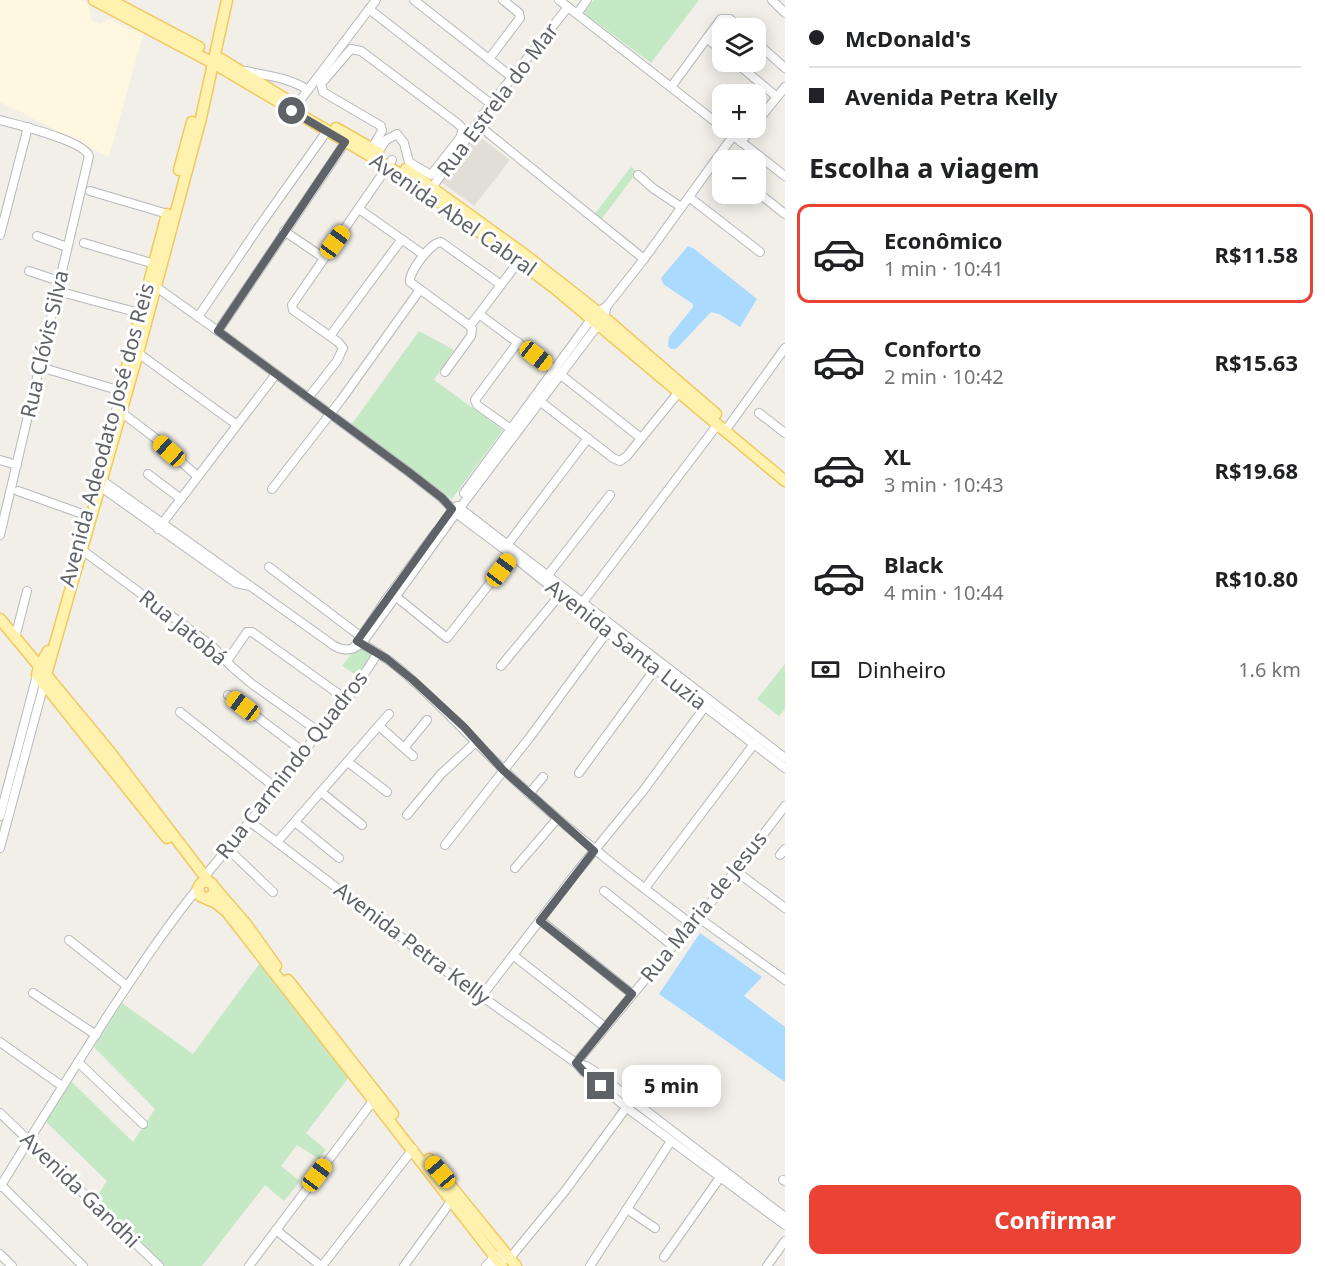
<!DOCTYPE html>
<html lang="pt">
<meta charset="utf-8">
<style>
body{margin:0;font-family:"Noto Sans",sans-serif;background:#f6f6f6;color:#202124;height:100vh;display:flex;flex-direction:column;font-size:22px;white-space:nowrap}
*{box-sizing:border-box;margin:0}
p{font-size:20px;color:#757577}
.icon{flex:none;width:33px;height:33px;fill:none;stroke:currentColor;stroke-width:2;stroke-linecap:round;stroke-linejoin:round}
.map{position:relative;flex:1;overflow:hidden}
.panel{display:flex;flex-direction:column;background:#fff;width:540px}
.panel>*{flex:none}
.hud{display:grid;align-content:center;height:132px;padding:0 24px;background:#fff}
.buttons{position:absolute;left:712px;top:18px;display:grid;gap:12px}
.buttons a{display:grid;place-items:center;width:54px;height:54px;border-radius:12px;background:#fff;box-shadow:0 3px 15px #0003;font-size:30px}
.end{position:absolute;width:27px;height:27px;margin:-14px;border:8px solid #5f6368;background:#fff;box-shadow:0 0 0 3px #fff}
.from{border-radius:50%}
.bubble{position:absolute;height:42px;border-radius:12px;background:#fff;box-shadow:0 3px 15px #0003;font-size:20px;font-weight:700;line-height:42px;text-align:center}
.car{position:absolute;width:18px;height:36px;margin:-18px -9px;border-radius:8px;box-shadow:0 0 4px 2px #0007;background:linear-gradient(#f5c518 24%,#345 0 40%,#f5c518 0 76%,#345 0 86%,#f5c518 0)}
.hud b{display:flex;align-items:center;gap:21px;height:57px;font-size:22px}
.hud b+b{border-top:2px solid #e0e0e0}
.hud i{width:15px;height:15px;background:#202124}
ul{padding:0;list-style:none}
li{display:flex;align-items:center;gap:18px;height:99px;margin:0 12px 9px;padding:0 12px;border:3px solid transparent;border-radius:12px}
li div{flex:1}
li b{display:block;font-size:22px}
li em{font-style:normal;font-weight:700}
li.selected{border-color:#ea4335}
li>.icon{width:54px;height:54px;stroke-width:1.5}
h2{padding:0 24px;font-size:27px;line-height:72px}
.pay{display:flex;align-items:center;gap:15px;height:66px;padding:0 24px;font-size:22px}
.pay p{margin-inline-start:auto}
.button{display:flex;gap:12px;margin-top:auto;padding:12px 24px}
.button a{flex:1;height:69px;border-radius:12px;background:#ea4335;color:#fff;font-size:24px;font-weight:700;line-height:69px;text-align:center}
main{display:flex;flex:1;min-height:0}
.map>svg:first-child{display:block}
.commercial{fill:#fef7e0}
.education{fill:#e1ded6}
.green{fill:#c5e8c5}
.water{fill:#aadaff}
.lines{fill:none;stroke-linecap:round;stroke-linejoin:round}
.minor-casing{stroke:#b5b8bc;stroke-width:10}
.major-casing{stroke:#f2c960;stroke-width:13}
.minor{stroke:#fff;stroke-width:8}
.major{stroke:#fff2af;stroke-width:10}
.route{stroke:#5f6368;stroke-width:8}
.labels{text-anchor:middle;stroke-width:6;stroke-linejoin:round;paint-order:stroke}
.street-label{font-size:21px;fill:#5f6368;stroke:#fff}
</style>
<main>
<div class="map">
<svg width="785" height="1266" viewBox="0 0 785 1266">
<rect width="100%" height="100%" fill="#f1efe8"/>
<polygon class="commercial" points="0,0 82,0 88,3 92,21 100,24 109,19 129,29 144,31 109,157 0,102"/>
<polygon class="education" points="476,134 510,160 474,206 440,181"/>
<g class="green">
<polygon points="594,0 699,0 651,63 584,13"/>
<polygon points="631,167 637,172 600,221 593,216"/>
<polygon points="419,331 454,350 434,380 503,430 452,499 352,424"/>
<polygon points="358,645 373,654 358,676 342,666"/>
<polygon points="785,664 785,709 779,716 757,699"/>
<polygon points="260,963 349,1077 306,1133 326,1150 319,1159 297,1145 281,1166 300,1181 284,1201 265,1185 202,1266 162,1266 95,1199 107,1181 44,1120 70,1080 133,1142 155,1109 94,1047 122,1003 193,1054"/>
</g>
<g class="water">
<polygon points="688,246 693,248 757,299 740,327 719,314 711,312 679,346 675,349 671,349 668,346 669,337 693,307 693,304 663,284 661,278"/>
<polygon points="700,933 762,977 744,996 785,1027 785,1082 659,994"/>
</g>
<g class="lines">
<defs>
<g id="minor">
<polyline points="414,0 513,78"/>
<polyline points="559,0 785,176"/>
<polyline points="772,0 785,13"/>
<polyline points="369,9 491,104"/>
<polyline points="577,14 587,0"/>
<polyline points="707,38 723,52"/>
<polyline points="756,42 785,68"/>
<polyline points="489,59 520,18 519,13 503,0"/>
<polyline points="735,62 777,97"/>
<path d="M 245,71 C 265,75 290,78 308,90"/>
<polyline points="671,87 721,19 730,19 741,28"/>
<polyline points="292,111 376,0"/>
<path d="M 0,120 C 17,125 83,140 89,156 L 0,535"/>
<polyline points="756,123 785,87"/>
<polyline points="477,124 644,259"/>
<polyline points="741,142 752,128"/>
<polyline points="372,148 382,131 381,126 323,92 321,84 351,49 361,51 457,123 463,129 460,138 431,175 409,162 404,143 397,134 386,140 378,152"/>
<polyline points="638,175 654,189 681,207"/>
<polyline points="90,191 171,215"/>
<polyline points="756,191 785,214"/>
<polyline points="429,192 491,104 568,7"/>
<polyline points="689,197 760,252"/>
<polyline points="359,209 424,255"/>
<polyline points="284,231 324,258"/>
<polyline points="0,235 28,127"/>
<polyline points="37,236 67,247"/>
<polyline points="84,243 158,265"/>
<polyline points="29,271 59,281"/>
<polyline points="152,284 218,331 410,473 442,498 456,513 504,549 607,632 785,768"/>
<polyline points="57,291 147,315"/>
<polyline points="479,314 561,375 641,438"/>
<polyline points="198,317 258,228 327,131"/>
<path d="M 470,326 L 410,282 C 408,273 431,242 441,242 L 500,284"/>
<polyline points="470,326 522,257"/>
<polyline points="218,331 349,137"/>
<polyline points="330,336 402,239"/>
<polyline points="138,353 237,425"/>
<polyline points="40,367 121,391"/>
<polyline points="445,372 471,336 472,329 470,326"/>
<polyline points="308,398 337,361 343,348 338,342 293,310 292,305 392,160"/>
<polyline points="541,402 613,458 620,461 627,456 682,388"/>
<polyline points="116,410 121,412 155,438 197,476"/>
<polyline points="759,413 785,433"/>
<polyline points="511,429 477,405 475,400 518,342"/>
<polyline points="725,431 785,348"/>
<polyline points="0,460 17,465"/>
<polyline points="148,474 181,499"/>
<path d="M 96,476 L 333,645 C 345,653 356,650 365,639 L 456,513 L 604,317 L 607,306"/>
<polyline points="94,482 236,583 250,586"/>
<polyline points="272,489 341,400 419,291"/>
<polyline points="18,491 91,517"/>
<polyline points="464,493 592,318 598,312 607,306 644,259 733,136"/>
<polyline points="457,506 785,758"/>
<polyline points="158,529 276,374"/>
<polyline points="76,547 82,550 212,646 232,667 252,684 318,731"/>
<polyline points="505,548 588,438"/>
<polyline points="269,567 364,639"/>
<polyline points="548,575 610,495"/>
<polyline points="394,595 447,638 515,551"/>
<polyline points="580,606 718,424"/>
<polyline points="15,638 27,591"/>
<path d="M 358,641 C 370,649 384,656 396,666 C 441,703 478,747 521,786 C 575,836 633,880 691,924"/>
<polyline points="355,646 385,601 436,532"/>
<polyline points="227,661 247,632 252,632 347,700"/>
<polyline points="501,666 563,591"/>
<polyline points="228,695 305,753"/>
<polyline points="180,712 276,788"/>
<polyline points="379,726 413,756"/>
<polyline points="404,748 427,720"/>
<polyline points="348,762 387,792"/>
<polyline points="579,773 658,665"/>
<polyline points="321,792 362,825"/>
<polyline points="529,794 543,777"/>
<polyline points="407,815 441,774 476,742"/>
<polyline points="0,816 37,675"/>
<polyline points="249,821 443,969 576,1063 584,1072 627,1108 785,1225"/>
<polyline points="295,822 339,858"/>
<polyline points="277,842 389,714"/>
<polyline points="445,845 530,737 610,628"/>
<polyline points="0,848 44,684"/>
<polyline points="228,849 273,892"/>
<polyline points="780,855 785,849"/>
<polyline points="515,868 557,819"/>
<polyline points="736,871 785,908"/>
<polyline points="205,876 297,764 318,731 347,700 378,653"/>
<polyline points="645,888 754,744"/>
<polyline points="604,891 673,946"/>
<polyline points="699,918 785,980"/>
<polyline points="540,920 632,994"/>
<polyline points="69,940 127,986"/>
<polyline points="514,956 605,1027"/>
<polyline points="33,993 96,1035"/>
<polyline points="481,997 576,873 643,791 707,704"/>
<polyline points="0,1042 62,1086"/>
<polyline points="78,1062 143,1124"/>
<polyline points="576,1063 691,924 699,918 785,806"/>
<polyline points="576,1063 586,1066 594,1071 785,1217"/>
<polyline points="0,1113 159,1266"/>
<polyline points="783,1180 785,1181"/>
<polyline points="0,1184 83,1266"/>
<path d="M 0,1187 C 36,1128 73,1070 110,1012 C 138,970 166,927 198,888"/>
<polyline points="627,1209 655,1228"/>
<polyline points="276,1230 321,1266"/>
<polyline points="0,1254 12,1266"/>
<polyline points="664,1257 721,1176"/>
<polyline points="249,1266 373,1101"/>
<polyline points="322,1266 413,1149"/>
<polyline points="404,1266 452,1200"/>
<polyline points="486,1266 495,1256 500,1255"/>
<polyline points="494,1266 498,1261 510,1258 565,1191 629,1104"/>
<polyline points="590,1266 671,1141"/>
<polyline points="767,1266 785,1241"/>
</g>
<g id="major">
<polyline points="94,0 213,63 409,179 553,287 785,481"/>
<polyline points="110,0 199,47"/>
<polyline points="221,59 289,101"/>
<polyline points="336,128 378,152"/>
<polyline points="406,169 524,254 598,312 716,414"/>
<polyline points="179,170 192,122"/>
<polyline points="126,370 167,214"/>
<polyline points="0,619 110,752 209,882"/>
<polyline points="37,675 39,667 48,651"/>
<polyline points="46,675 138,353 201,118 227,0"/>
<polyline points="40,679 167,838"/>
<polyline points="214,887 246,924 276,966"/>
<path d="M 208,898 L 214,894 L 214,887 C 210,879 201,880 198,888 L 200,896 L 216,903 L 227,912 L 502,1266"/>
<polyline points="288,980 393,1114"/>
<polyline points="429,1159 516,1266"/>
</g>
</defs>
<use href="#minor" class="minor-casing"/>
<use href="#major" class="major-casing"/>
<use href="#minor" class="minor"/>
<use href="#major" class="major"/>
</g>
<g class="lines">
<polyline class="route" points="292,111 345,142 218,331 410,473 442,498 452,509 357,641 387,659 413,680 464,727 503,770 594,851 540,921 632,994 576,1063 584,1072 601,1086"/>
</g>
<g class="labels">
<g class="street-label">
<text transform="translate(498 100) rotate(-53)" y="7">Rua Estrela do Mar</text>
<text transform="translate(453 215) rotate(35)" y="7">Avenida Abel Cabral</text>
<text transform="translate(45 344) rotate(-77)" y="7">Rua Clóvis Silva</text>
<text transform="translate(107 435) rotate(-75)" y="7">Avenida Adeodato José dos Reis</text>
<text transform="translate(183 628) rotate(39)" y="7">Rua Jatobá</text>
<text transform="translate(626 645) rotate(38)" y="7">Avenida Santa Luzia</text>
<text transform="translate(292 765) rotate(-52)" y="7">Rua Carmindo Quadros</text>
<text transform="translate(704 907) rotate(-51)" y="7">Rua Maria de Jesus</text>
<text transform="translate(412 944) rotate(37)" y="7">Avenida Petra Kelly</text>
<text transform="translate(80 1190) rotate(44)" y="7">Avenida Gandhi</text>
</g>
</g>
</svg>
<div class="buttons">
<a><svg class="icon" aria-label="layers" viewBox="0 0 24 24"><path d="M12 4l9 5-9 5-9-5zM3 14l9 5 9-5"/></svg></a>
<a>+</a>
<a>−</a>
</div>
<i class="end from" style="left:292px;top:111px"></i>
<i class="end" style="left:601px;top:1086px"></i>
<div class="bubble" style="left:622px;top:1065px;width:99px">5 min</div>
<i class="car" style="left:335px;top:242px;rotate:36deg"></i>
<i class="car" style="left:536px;top:356px;rotate:128deg"></i>
<i class="car" style="left:169px;top:451px;rotate:312deg"></i>
<i class="car" style="left:501px;top:570px;rotate:37deg"></i>
<i class="car" style="left:243px;top:706px;rotate:307deg"></i>
<i class="car" style="left:440px;top:1172px;rotate:320deg"></i>
<i class="car" style="left:317px;top:1175px;rotate:37deg"></i>
</div>
<section class="panel">
<div class="hud">
<b><i class="from"></i>McDonald's</b>
<b><i></i>Avenida Petra Kelly</b>
</div>
<h2>Escolha a viagem</h2>
<ul>
<li class="selected"><svg class="icon" aria-label="car" viewBox="0 0 24 24"><path d="M5 17H2v-5l4-1 3-4h7l3 4 3 1v5h-3M9 17h6M6 11h13"/><circle cx="7" cy="17" r="2"/><circle cx="17" cy="17" r="2"/></svg><div><b>Econômico</b><p>1 min · 10:41</p></div><em>R$11.58</em></li>
<li><svg class="icon" aria-label="car" viewBox="0 0 24 24"><path d="M5 17H2v-5l4-1 3-4h7l3 4 3 1v5h-3M9 17h6M6 11h13"/><circle cx="7" cy="17" r="2"/><circle cx="17" cy="17" r="2"/></svg><div><b>Conforto</b><p>2 min · 10:42</p></div><em>R$15.63</em></li>
<li><svg class="icon" aria-label="car" viewBox="0 0 24 24"><path d="M5 17H2v-5l4-1 3-4h7l3 4 3 1v5h-3M9 17h6M6 11h13"/><circle cx="7" cy="17" r="2"/><circle cx="17" cy="17" r="2"/></svg><div><b>XL</b><p>3 min · 10:43</p></div><em>R$19.68</em></li>
<li><svg class="icon" aria-label="car" viewBox="0 0 24 24"><path d="M5 17H2v-5l4-1 3-4h7l3 4 3 1v5h-3M9 17h6M6 11h13"/><circle cx="7" cy="17" r="2"/><circle cx="17" cy="17" r="2"/></svg><div><b>Black</b><p>4 min · 10:44</p></div><em>R$10.80</em></li>
</ul>
<div class="pay"><svg class="icon" aria-label="cash" viewBox="0 0 24 24"><path d="M3 7h18v10H3z"/><circle cx="12" cy="12" r="2"/></svg>Dinheiro<p>1.6 km</p></div>
<div class="button"><a>Confirmar</a></div>
</section>
</main>
